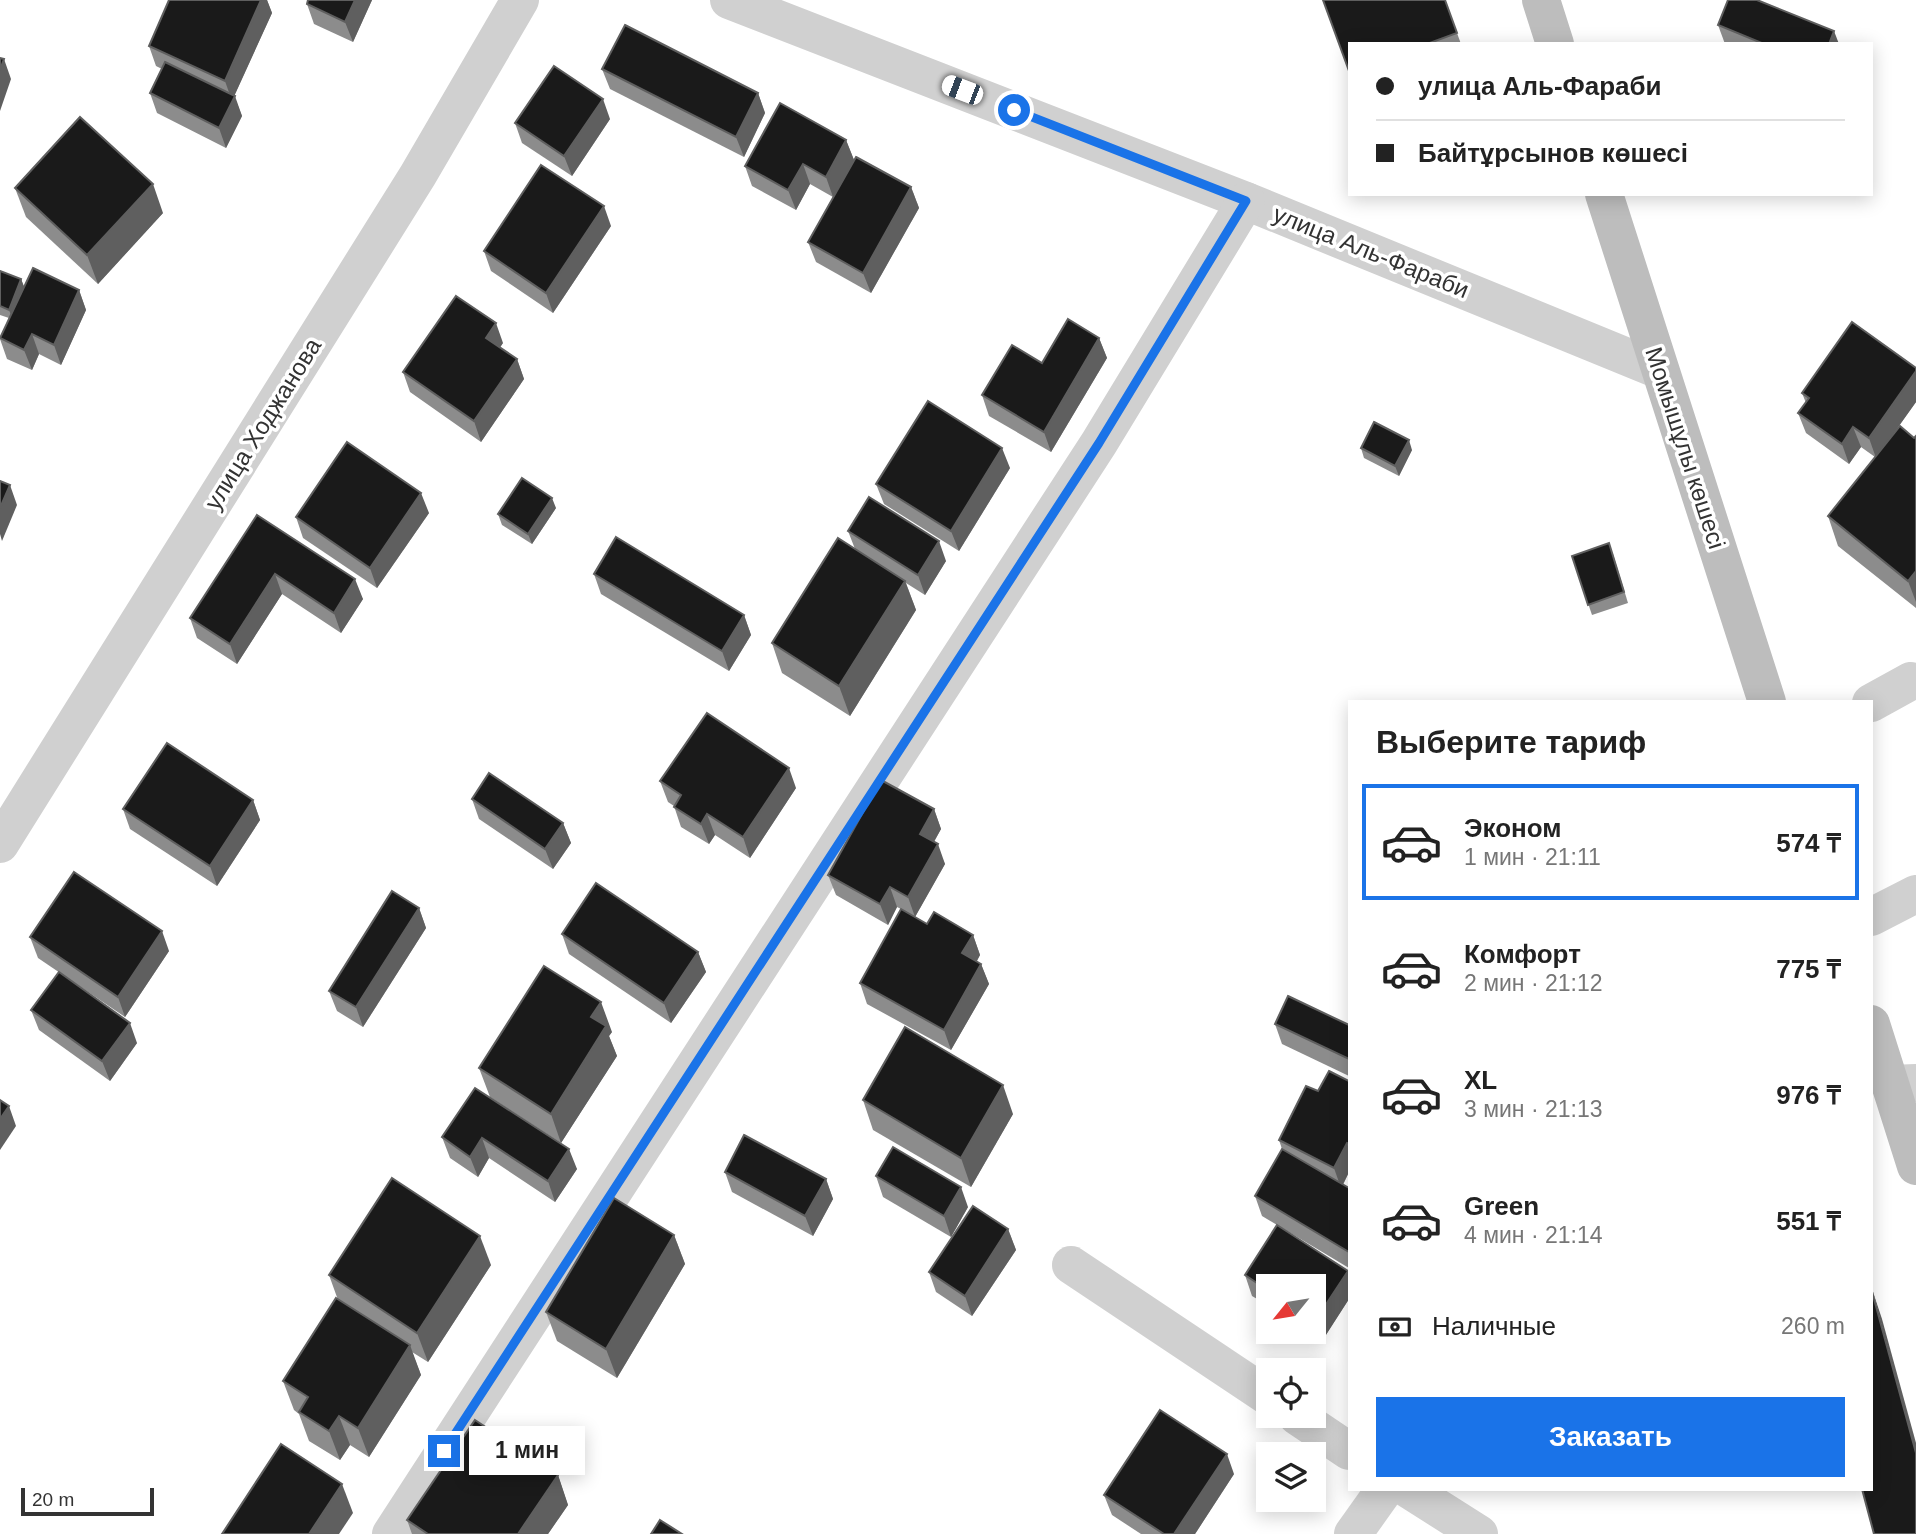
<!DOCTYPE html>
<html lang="ru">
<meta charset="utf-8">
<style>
body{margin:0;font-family:Arial,sans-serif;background:#f2f2f2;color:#222;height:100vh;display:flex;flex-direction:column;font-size:26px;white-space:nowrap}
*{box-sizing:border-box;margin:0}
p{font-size:23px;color:#767676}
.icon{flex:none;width:38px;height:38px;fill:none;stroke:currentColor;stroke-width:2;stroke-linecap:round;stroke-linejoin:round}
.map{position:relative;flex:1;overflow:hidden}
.drawer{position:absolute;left:1348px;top:700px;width:525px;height:791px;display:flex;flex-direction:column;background:#fff;border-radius:0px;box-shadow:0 4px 18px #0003}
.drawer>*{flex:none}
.banner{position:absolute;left:1348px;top:42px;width:525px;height:154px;border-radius:0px;box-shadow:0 4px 18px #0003;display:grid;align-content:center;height:154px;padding:0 28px;background:#fff}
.needle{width:46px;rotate:240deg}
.fabs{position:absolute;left:1256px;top:1274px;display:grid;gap:14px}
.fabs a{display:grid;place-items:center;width:70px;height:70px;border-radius:0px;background:#fff;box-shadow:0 4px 18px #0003;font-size:35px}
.scale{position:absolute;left:21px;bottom:18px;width:133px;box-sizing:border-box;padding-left:7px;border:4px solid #333;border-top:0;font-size:19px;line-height:24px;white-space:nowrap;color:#333;-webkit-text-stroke:5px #fff;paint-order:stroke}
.end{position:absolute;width:32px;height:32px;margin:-16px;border:9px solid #1a73e8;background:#fff;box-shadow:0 0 0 4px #fff}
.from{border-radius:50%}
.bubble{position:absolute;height:49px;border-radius:0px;background:#fff;box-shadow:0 4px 18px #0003;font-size:23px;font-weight:700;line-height:49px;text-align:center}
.car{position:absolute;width:21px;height:42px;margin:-21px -10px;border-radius:9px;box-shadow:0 0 5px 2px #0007;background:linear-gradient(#fff 24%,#345 0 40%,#fff 0 76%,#345 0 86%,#fff 0)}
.banner b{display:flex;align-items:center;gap:24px;height:66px;font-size:26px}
.banner b+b{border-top:2px solid #e0e0e0}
.banner i{width:18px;height:18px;background:#222}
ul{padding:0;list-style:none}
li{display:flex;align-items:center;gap:21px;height:116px;margin:0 14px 10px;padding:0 14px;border:4px solid transparent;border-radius:0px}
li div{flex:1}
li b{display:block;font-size:26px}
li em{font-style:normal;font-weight:700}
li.current{border-color:#1a73e8}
li>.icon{width:63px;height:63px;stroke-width:1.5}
h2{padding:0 28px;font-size:32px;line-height:84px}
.pay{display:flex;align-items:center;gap:18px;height:77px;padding:0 28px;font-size:26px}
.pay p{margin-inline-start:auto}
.primary-button{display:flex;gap:14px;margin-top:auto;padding:14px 28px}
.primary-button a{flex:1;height:80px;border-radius:0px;background:#1a73e8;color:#fff;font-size:28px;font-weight:700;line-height:80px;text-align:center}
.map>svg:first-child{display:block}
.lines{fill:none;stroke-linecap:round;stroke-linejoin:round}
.street{stroke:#d0d0d0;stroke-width:38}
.secondary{stroke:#bdbdbd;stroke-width:38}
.wall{fill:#8c8c8c}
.shaded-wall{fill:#5f5f5f}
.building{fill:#1a1a1a;stroke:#5f5f5f;stroke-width:2}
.route{stroke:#1a73e8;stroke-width:9}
.labels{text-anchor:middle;stroke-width:7;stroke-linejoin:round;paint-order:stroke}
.street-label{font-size:24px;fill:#333;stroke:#fff}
</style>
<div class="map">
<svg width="1916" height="1534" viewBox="0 0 1916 1534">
<rect width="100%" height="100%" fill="#fff"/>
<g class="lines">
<g class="street">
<polyline points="729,0 1246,201 1659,370"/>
<polyline points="1871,703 1911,681"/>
<polyline points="0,844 418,175 520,0"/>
<polyline points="1871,917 1916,894"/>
<polyline points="1890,1084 1916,1083"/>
<polyline points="1071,1265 1269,1397"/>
<polyline points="1297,1416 1349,1451"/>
<polyline points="1408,1489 1479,1534"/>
<polyline points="391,1534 1099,443 1246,201"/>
<polyline points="1353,1534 1385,1489"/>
</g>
<g class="secondary">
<polyline points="1541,0 1555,44"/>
<polyline points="1604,194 1767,702"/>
<polyline points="1871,1024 1916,1166"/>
</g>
</g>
<g class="wall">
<polygon points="169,0 267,0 272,13 234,96 242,116 226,148 157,113 150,93 162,69 156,66 149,46"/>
<polygon points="308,0 372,0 353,42 314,24 307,4"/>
<polygon points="1445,0 1461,44 1349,44"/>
<polygon points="1718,25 1839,44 1725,44"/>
<polygon points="602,69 758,93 765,113 744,157 610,89"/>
<polygon points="610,119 572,176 522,143 515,123"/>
<polygon points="846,140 854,160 833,197 810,184 796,210 752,186 745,166"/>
<polygon points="911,187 919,208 871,293 816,262 808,242"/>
<polygon points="15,188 163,213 98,284 26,217"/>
<polygon points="611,226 553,313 491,271 484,251"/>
<polygon points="0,271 21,279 24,287 79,290 86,310 61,365 39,354 32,370 7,359 0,339 9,318 0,315"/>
<polygon points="1099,338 1107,358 1051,452 989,416 982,395 1042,363"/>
<polygon points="503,343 500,347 517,359 524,379 481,442 410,392 403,372"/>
<polygon points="1916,368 1916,402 1889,440 1914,438 1916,436 1916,608 1838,546 1828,516 1875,457 1861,447 1849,464 1806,433 1798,413 1806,403 1802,393"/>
<polygon points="1361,448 1412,450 1399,476 1364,458"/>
<polygon points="1010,468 959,551 884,504 876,484"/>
<polygon points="556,508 532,544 502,525 498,514"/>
<polygon points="429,513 377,588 303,538 296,517"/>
<polygon points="257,515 363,599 341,633 282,594 237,664 197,638 190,618"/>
<polygon points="848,531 946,561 925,595 906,583 916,610 850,716 782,673 772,643 855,549"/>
<polygon points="1613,554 1628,603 1592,615 1572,556"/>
<polygon points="594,574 744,615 751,635 729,671 601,594"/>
<polygon points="660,781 796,788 750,858 715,835 709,844 681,827 674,806 668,802"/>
<polygon points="472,799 563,823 571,843 553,869 479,819"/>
<polygon points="253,800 260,820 217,886 130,829 123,809"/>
<polygon points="934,809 941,829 934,842 945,864 915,917 927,924 973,935 980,955 977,961 981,964 989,984 951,1050 867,1004 860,983 901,909 897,907 888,925 836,895 828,875"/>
<polygon points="419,908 426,928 363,1027 337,1011 329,991"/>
<polygon points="562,934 698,952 706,972 671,1023 569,954"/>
<polygon points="30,937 169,951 125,1017 38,958"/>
<polygon points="31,1010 137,1043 110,1081 39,1030"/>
<polygon points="1275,1024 1349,1025 1349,1076 1282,1044"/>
<polygon points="612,1032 609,1036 617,1056 561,1143 490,1097 479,1068"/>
<polygon points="1349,1081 1349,1172 1343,1185 1349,1188 1349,1268 1262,1216 1255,1196 1282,1149 1279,1140 1318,1091"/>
<polygon points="475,1088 577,1169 555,1202 489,1158 478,1177 450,1158 442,1137"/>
<polygon points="863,1100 1013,1114 971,1187 873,1130"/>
<polygon points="725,1172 826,1179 833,1199 813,1236 732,1192"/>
<polygon points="876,1176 968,1207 951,1237 883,1197"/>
<polygon points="1008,1229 1016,1250 972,1316 936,1292 929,1272"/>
<polygon points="674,1235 685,1264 617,1378 557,1341 546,1312"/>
<polygon points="491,1265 428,1362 412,1352 421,1375 369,1457 350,1445 340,1460 309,1441 299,1414 294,1410 283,1381 338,1300 329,1275"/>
<polygon points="1245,1275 1349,1275 1349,1299 1322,1341 1308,1332 1314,1332 1314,1286 1269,1286 1269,1306 1252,1296"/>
<polygon points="1234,1474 1195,1534 1141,1534 1112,1515 1104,1495"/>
<polygon points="558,1475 568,1505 548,1534 412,1534 407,1520"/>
</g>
<g class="shaded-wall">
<polygon points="261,0 267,0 272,13 232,101 225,81"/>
<polygon points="355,0 372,0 353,42 345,22"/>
<polygon points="1834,31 1839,44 1829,44"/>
<polygon points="4,59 11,79 0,111 0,70"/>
<polygon points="758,93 765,113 744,157 736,137"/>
<polygon points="235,96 242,116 226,148 219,128"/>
<polygon points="603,99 610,119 572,176 564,156"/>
<polygon points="846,140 854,160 833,197 826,177"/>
<polygon points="803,164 810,184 796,210 788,190"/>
<polygon points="153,184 163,213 98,284 87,255"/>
<polygon points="911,187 919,208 871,293 863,273"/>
<polygon points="604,206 611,226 553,313 546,293"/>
<polygon points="21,279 25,289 13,320 9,310"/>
<polygon points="79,290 86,310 61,365 54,345"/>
<polygon points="496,323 503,343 493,358 486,338"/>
<polygon points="32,334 39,354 32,370 24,350"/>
<polygon points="1099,338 1107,358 1051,452 1044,432"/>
<polygon points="517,359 524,379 481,442 474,421"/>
<polygon points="1916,371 1916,402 1876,458 1869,438"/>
<polygon points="1853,427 1861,447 1849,464 1842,444"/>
<polygon points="1409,440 1412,450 1399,476 1395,466"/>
<polygon points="1002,448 1010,468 959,551 951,531"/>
<polygon points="10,485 17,505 2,541 0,534 0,508"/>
<polygon points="421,493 429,513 377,588 370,568"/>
<polygon points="552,498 556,508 532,544 528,534"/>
<polygon points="939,541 946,561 925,595 918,575"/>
<polygon points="1916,571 1916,602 1908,581"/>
<polygon points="275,574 282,594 237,664 230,644"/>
<polygon points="355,579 363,599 341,633 334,613"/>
<polygon points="905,581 916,610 850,716 839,686"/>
<polygon points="744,615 751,635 729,671 722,651"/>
<polygon points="789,768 796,788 750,858 743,837"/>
<polygon points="253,800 260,820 217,886 210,866"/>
<polygon points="934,809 941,829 927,854 920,834"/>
<polygon points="707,814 715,835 709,844 701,824"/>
<polygon points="563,823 571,843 553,869 545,849"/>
<polygon points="938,844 945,864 915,917 908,897"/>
<polygon points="890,887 897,907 888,925 880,904"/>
<polygon points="419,908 426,928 363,1027 356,1007"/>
<polygon points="162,931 169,951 125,1017 118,997"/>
<polygon points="973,935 980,955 970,973 962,953"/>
<polygon points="698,952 706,972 671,1023 664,1003"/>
<polygon points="981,964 989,984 951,1050 944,1030"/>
<polygon points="601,1002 612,1032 609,1036 617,1056 561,1143 551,1114 591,1017"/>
<polygon points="130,1023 137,1043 110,1081 102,1061"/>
<polygon points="1003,1085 1013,1114 971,1187 961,1158"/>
<polygon points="9,1106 16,1126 0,1150 0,1119"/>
<polygon points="482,1138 489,1158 478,1177 470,1157"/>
<polygon points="1347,1143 1349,1149 1349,1172 1341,1188 1334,1168"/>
<polygon points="569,1149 577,1169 555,1202 548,1181"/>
<polygon points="826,1179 833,1199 813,1236 805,1216"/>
<polygon points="961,1187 968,1207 951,1237 944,1216"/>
<polygon points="1008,1229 1016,1250 972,1316 965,1296"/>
<polygon points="674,1235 685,1264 617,1378 606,1349"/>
<polygon points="480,1236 491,1265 428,1362 417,1333"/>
<polygon points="1348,1271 1349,1275 1349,1299 1322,1341 1315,1321"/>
<polygon points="1872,1289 1882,1319 1916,1443 1916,1453"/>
<polygon points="410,1345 421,1375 369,1457 358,1428"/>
<polygon points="339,1416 350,1445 340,1460 329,1431"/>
<polygon points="1227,1454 1234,1474 1195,1534 1174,1534"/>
<polygon points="558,1475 568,1505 548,1534 518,1534"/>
<polygon points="342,1484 353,1513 339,1534 309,1534"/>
</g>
<g class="building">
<polygon points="169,0 261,0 225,81 149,46"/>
<polygon points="308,0 355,0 345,22 307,4"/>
<polygon points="1323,0 1445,0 1457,33 1427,44 1349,44 1349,71"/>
<polygon points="1728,0 1757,0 1834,31 1829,44 1764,44 1718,25"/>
<polygon points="625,25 758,93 736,137 602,69"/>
<polygon points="0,58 4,59 0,70"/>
<polygon points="165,62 235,96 219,128 150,93"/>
<polygon points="554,66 603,99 564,156 515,123"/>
<polygon points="780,103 846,140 826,177 803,164 788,190 745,166"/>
<polygon points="80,117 153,184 87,255 15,188"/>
<polygon points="856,157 911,187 863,273 808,242"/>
<polygon points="541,165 604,206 546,293 484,251"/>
<polygon points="33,268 79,290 54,345 32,334 24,350 0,338"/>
<polygon points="0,271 21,279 9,310 0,306"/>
<polygon points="456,296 496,323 486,338 517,359 474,421 403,372"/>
<polygon points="1068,319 1099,338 1044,432 982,395 1012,345 1042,363"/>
<polygon points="1852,322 1916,368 1916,371 1869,438 1853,427 1842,444 1798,413 1809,398 1802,393"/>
<polygon points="928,401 1002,448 951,531 876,484"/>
<polygon points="1374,422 1409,440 1395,466 1361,448"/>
<polygon points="1900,426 1914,438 1916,436 1916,571 1908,581 1828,516"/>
<polygon points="347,442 421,493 370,568 296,517"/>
<polygon points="522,478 552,498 528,534 498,514"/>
<polygon points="0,481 10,485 0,508"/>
<polygon points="869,497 939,541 918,575 848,531"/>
<polygon points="257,515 355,579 334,613 275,574 230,644 190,618"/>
<polygon points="616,537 744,615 722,651 594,574"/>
<polygon points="838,538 905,581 839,686 772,643"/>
<polygon points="1609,543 1624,592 1588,605 1572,556"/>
<polygon points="707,713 789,768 743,837 707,814 701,824 674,807 681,795 660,781"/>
<polygon points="167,743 253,800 210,866 123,809"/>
<polygon points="489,773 563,823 545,849 472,799"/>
<polygon points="881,780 934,809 920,834 938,844 908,897 890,887 880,904 828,875"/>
<polygon points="74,872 162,931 118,997 30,937"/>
<polygon points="596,883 698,952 664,1003 562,934"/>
<polygon points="392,891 419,908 356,1007 329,991"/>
<polygon points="901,909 927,924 934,912 973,935 962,953 981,964 944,1030 860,983"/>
<polygon points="544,966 601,1002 591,1017 606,1026 551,1114 479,1068"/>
<polygon points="59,972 130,1023 102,1061 31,1010"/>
<polygon points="1288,996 1349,1025 1349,1059 1275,1024"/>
<polygon points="905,1027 1003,1085 961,1158 863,1100"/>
<polygon points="1329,1071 1349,1081 1349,1144 1347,1143 1334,1168 1279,1140 1306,1086 1318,1091"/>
<polygon points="475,1088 569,1149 548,1181 482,1138 470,1157 442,1137"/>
<polygon points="0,1100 9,1106 0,1119"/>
<polygon points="744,1135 826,1179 805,1216 725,1172"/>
<polygon points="893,1147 961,1187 944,1216 876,1176"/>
<polygon points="1282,1149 1349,1188 1349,1252 1255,1196"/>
<polygon points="392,1178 480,1236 417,1333 329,1275"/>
<polygon points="614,1198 674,1235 606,1349 546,1312"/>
<polygon points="973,1206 1008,1229 965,1296 929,1272"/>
<polygon points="1277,1225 1348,1271 1315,1321 1314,1320 1314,1286 1269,1286 1269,1291 1245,1275"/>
<polygon points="1871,1288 1916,1453 1916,1534 1874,1534 1862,1489 1871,1489"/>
<polygon points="336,1298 410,1345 358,1428 339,1416 329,1431 299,1412 308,1397 283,1381"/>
<polygon points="1160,1410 1227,1454 1174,1534 1164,1534 1104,1495"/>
<polygon points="475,1420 558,1475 518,1534 428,1534 407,1520"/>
<polygon points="281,1444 342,1484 309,1534 222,1534"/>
<polygon points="660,1520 682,1534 651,1534"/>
</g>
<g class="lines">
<polyline class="route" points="444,1451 1099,443 1246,201 1014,110"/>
</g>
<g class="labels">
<g class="street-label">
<text transform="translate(1371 252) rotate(22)" y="8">улица Аль-Фараби</text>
<text transform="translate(263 424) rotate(-58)" y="8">улица Ходжанова</text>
<text transform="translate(1685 448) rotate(72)" y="8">Момышұлы көшесі</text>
</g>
</g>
</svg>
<div class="fabs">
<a><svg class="needle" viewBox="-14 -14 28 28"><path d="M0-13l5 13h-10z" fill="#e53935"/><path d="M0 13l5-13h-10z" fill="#767676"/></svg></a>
<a><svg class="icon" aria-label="locate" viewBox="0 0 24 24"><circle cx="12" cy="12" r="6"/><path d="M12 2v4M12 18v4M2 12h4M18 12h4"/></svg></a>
<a><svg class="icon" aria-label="layers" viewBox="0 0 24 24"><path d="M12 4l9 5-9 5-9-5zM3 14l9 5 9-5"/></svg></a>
</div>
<div class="scale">20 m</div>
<i class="end from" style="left:1014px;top:110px"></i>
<i class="end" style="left:444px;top:1451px"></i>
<div class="bubble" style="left:469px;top:1426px;width:116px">1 мин</div>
<i class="car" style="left:962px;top:90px;rotate:291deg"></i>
<div class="banner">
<b><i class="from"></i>улица Аль-Фараби</b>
<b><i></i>Байтұрсынов көшесі</b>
</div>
<section class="drawer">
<h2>Выберите тариф</h2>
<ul>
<li class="current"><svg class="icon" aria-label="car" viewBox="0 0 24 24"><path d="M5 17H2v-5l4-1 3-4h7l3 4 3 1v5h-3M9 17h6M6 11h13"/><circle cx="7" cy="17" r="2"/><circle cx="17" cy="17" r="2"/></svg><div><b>Эконом</b><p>1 мин · 21:11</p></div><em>574 ₸</em></li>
<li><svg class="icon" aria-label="car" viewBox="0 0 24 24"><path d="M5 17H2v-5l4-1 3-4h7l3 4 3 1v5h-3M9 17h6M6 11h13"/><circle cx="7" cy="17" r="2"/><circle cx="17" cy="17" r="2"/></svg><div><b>Комфорт</b><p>2 мин · 21:12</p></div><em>775 ₸</em></li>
<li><svg class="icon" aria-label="car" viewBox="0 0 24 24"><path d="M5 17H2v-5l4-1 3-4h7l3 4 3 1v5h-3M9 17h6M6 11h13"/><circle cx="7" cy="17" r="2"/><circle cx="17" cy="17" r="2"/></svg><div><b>XL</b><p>3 мин · 21:13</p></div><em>976 ₸</em></li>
<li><svg class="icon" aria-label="car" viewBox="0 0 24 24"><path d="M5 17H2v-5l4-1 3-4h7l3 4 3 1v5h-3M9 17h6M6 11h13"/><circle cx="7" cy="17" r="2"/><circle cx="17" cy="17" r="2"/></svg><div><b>Green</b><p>4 мин · 21:14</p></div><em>551 ₸</em></li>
</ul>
<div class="pay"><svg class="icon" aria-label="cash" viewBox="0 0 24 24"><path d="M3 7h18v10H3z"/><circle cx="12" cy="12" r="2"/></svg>Наличные<p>260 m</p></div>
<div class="primary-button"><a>Заказать</a></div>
</section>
</div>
